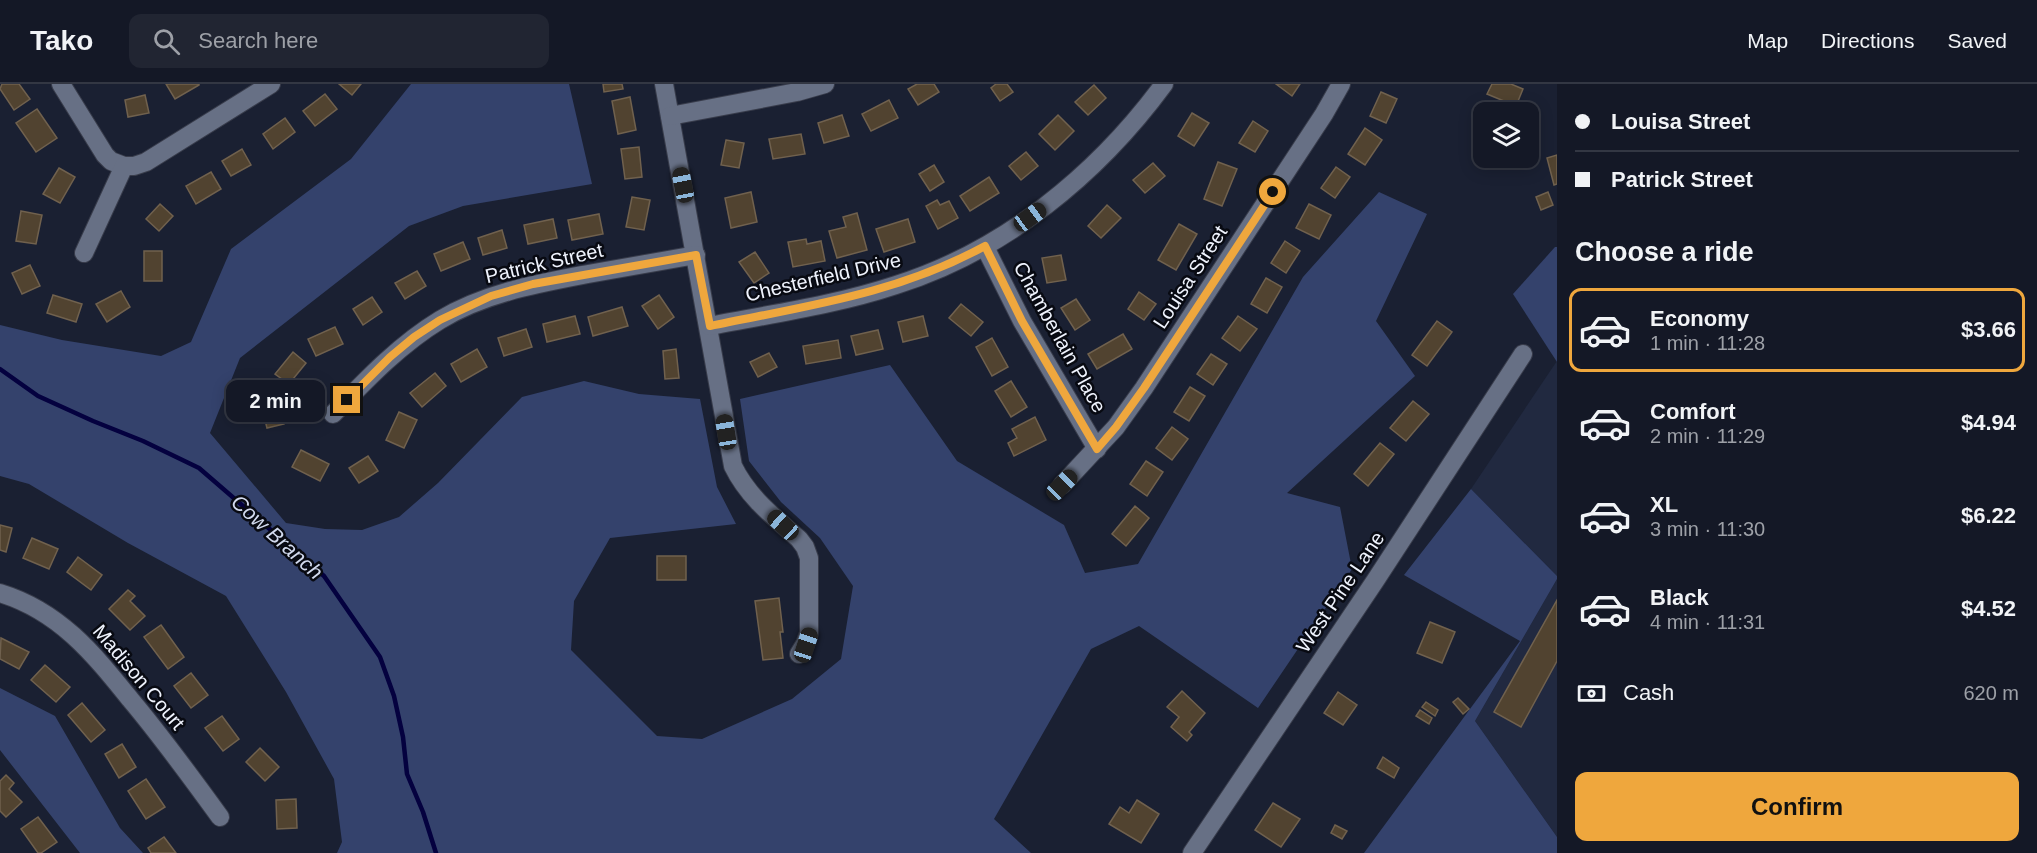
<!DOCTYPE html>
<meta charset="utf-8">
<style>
body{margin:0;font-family:Helvetica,sans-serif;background:#212532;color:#f1f3f6;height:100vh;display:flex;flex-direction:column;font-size:22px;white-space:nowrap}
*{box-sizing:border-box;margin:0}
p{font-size:20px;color:#9da0a7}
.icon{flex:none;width:33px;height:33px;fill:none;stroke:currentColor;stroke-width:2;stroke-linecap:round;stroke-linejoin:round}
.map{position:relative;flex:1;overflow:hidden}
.sheet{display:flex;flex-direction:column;background:#141826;width:480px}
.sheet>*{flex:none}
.guide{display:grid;align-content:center;height:132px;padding:0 18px;background:#141826}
.buttons{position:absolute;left:1473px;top:18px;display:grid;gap:12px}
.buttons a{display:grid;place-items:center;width:66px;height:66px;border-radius:12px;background:#141826;box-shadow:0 3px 15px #0003,0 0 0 2px #333743;font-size:30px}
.end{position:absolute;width:27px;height:27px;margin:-14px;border:8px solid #efa73d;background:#111;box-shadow:0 0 0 3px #111}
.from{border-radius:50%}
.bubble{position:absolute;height:42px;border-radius:12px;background:#141826;box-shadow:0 3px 15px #0003,0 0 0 2px #333743;font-size:20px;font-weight:800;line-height:42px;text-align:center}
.car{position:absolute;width:18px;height:36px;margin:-18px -9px;border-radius:8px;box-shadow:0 0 4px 2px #0007;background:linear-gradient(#222 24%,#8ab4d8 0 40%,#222 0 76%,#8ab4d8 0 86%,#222 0)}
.guide b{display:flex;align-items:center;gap:21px;height:57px;font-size:22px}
.guide b+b{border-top:2px solid #333743}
.guide i{width:15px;height:15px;background:#f1f3f6}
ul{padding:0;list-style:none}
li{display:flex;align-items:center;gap:18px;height:84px;margin:0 12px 9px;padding:0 6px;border:3px solid transparent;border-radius:12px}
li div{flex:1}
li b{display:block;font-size:22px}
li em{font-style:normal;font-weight:800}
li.current{border-color:#efa73d}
li>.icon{width:54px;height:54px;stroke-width:1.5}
h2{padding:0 18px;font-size:27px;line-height:72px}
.pay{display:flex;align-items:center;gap:15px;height:66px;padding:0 18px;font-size:22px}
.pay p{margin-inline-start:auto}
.cta{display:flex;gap:12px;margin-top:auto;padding:12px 18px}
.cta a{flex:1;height:69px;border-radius:12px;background:#efa73d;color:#111;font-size:24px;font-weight:800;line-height:69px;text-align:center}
header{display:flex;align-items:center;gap:36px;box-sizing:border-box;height:84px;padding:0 30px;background:#141826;border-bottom:2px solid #333743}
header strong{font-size:28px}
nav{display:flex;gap:33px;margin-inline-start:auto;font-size:21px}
.search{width:420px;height:54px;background:#212532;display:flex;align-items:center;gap:15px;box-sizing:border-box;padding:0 21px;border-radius:12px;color:#9da0a7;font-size:22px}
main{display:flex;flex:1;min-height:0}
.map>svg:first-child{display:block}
.built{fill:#212940}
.green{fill:#34426c}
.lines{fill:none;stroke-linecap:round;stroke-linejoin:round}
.stream{stroke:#04013f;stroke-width:4.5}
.building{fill:#514330;stroke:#70614e;stroke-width:1.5}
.minor-casing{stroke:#383c4b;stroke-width:20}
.minor{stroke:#677085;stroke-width:18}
.route{stroke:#efa73d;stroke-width:8}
.labels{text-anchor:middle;stroke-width:5;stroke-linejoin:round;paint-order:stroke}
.street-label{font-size:20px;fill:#eff3fd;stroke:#080a12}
.water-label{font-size:21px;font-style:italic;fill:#d2daee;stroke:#080a12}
</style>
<header>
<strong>Tako</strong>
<div class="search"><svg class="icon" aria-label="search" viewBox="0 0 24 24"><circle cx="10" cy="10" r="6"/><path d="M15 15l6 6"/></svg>Search here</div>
<nav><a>Map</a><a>Directions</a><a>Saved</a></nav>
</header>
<main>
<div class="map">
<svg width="1557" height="769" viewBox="0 0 1557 769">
<rect width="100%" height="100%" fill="#1a2032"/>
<g class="built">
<polygon points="1557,277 1557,492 1471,405"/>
<polygon points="1557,495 1557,753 1475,637"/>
</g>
<g class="green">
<polygon points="411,0 569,0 592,100 463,122 409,142 240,274 210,349 286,439 325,445 362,446 399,433 438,399 522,313 584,297 639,310 700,315 717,403 736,440 610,454 574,517 571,566 657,652 702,655 792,615 841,575 853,502 820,454 781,418 749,377 740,315 890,281 957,377 1064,441 1085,489 1138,480 1303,193 1379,108 1427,130 1376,237 1415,292 1287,409 1340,423 1352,485 1258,624 1139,542 1091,565 994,735 1031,769 337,769 342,758 334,695 286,608 226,512 128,459 29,400 0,392 0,241 62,256 161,272 191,258 231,165 351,75"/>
<polygon points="1555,163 1557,163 1557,278 1513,210"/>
<polygon points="1471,405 1557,492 1557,495 1475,637 1557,753 1557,769 1364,769 1520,557 1404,491"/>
<polygon points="0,604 55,632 120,744 143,769 80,769 0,666"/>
</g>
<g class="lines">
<polyline class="stream" points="0,285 38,312 93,337 143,357 199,384 324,492 380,573 394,612 403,653 407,690 423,728 436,769"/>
</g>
<g class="building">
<polygon points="2,0 19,0 30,15 14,26 0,5"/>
<polygon points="166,0 199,0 199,1 175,15"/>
<polygon points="339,0 361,0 352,11"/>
<polygon points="603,0 622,0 623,5 604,8"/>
<polygon points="917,0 934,0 939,8 918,21 908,5"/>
<polygon points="996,0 1007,0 1013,8 1000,17 991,4"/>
<polygon points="1276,0 1300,0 1292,12"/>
<polygon points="1492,0 1511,0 1523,5 1516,22 1487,10"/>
<polygon points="1094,1 1106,14 1088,31 1075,18"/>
<polygon points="1381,8 1397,15 1386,39 1370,32"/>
<polygon points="325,10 337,25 315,42 303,27"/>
<polygon points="145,11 149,29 128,33 125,16"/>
<polygon points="630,13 636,46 618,50 612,17"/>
<polygon points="889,16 898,34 871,47 862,30"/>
<polygon points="37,25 57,54 36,68 16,39"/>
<polygon points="1192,29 1209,39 1194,62 1178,52"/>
<polygon points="842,31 849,52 824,59 818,39"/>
<polygon points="1058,31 1074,47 1055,66 1039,50"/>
<polygon points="285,34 295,48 273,65 263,50"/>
<polygon points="1253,37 1268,47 1255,68 1239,59"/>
<polygon points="1365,44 1382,56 1365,81 1348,70"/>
<polygon points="801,50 805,70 773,75 769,55"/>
<polygon points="726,56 744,59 739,84 721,81"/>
<polygon points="639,63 642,93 625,95 621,65"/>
<polygon points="242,65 251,81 231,92 222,77"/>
<polygon points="1026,68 1038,82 1021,96 1009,82"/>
<polygon points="1557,71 1557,100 1554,101 1547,74"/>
<polygon points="1218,78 1237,85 1222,122 1204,115"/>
<polygon points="1153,79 1165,92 1145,109 1133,96"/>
<polygon points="934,81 944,98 930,107 919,90"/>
<polygon points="1336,83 1350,93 1335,114 1321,104"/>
<polygon points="59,84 75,93 60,119 43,110"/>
<polygon points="211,88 221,105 196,120 186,102"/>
<polygon points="989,93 999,109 970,127 960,112"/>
<polygon points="751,108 757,138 731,144 725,114"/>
<polygon points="1548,108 1553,121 1541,126 1536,113"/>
<polygon points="632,113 650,116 644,146 626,143"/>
<polygon points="937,116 940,121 949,117 958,134 938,145 926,122"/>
<polygon points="160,120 173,132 159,147 146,135"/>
<polygon points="1309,120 1331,131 1319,155 1296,144"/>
<polygon points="1107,121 1121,134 1101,154 1088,142"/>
<polygon points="21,127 42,131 36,160 16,157"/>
<polygon points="857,129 867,166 837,174 829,147 846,143 843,133"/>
<polygon points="599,130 603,150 572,156 568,136"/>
<polygon points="553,135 557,154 528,160 524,141"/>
<polygon points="908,135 915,158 884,168 876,145"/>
<polygon points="1179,140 1197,150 1176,186 1158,176"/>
<polygon points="502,146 507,164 483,171 478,154"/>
<polygon points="806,155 807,160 821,157 825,177 793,183 788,158"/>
<polygon points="1285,157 1300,167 1286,189 1271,179"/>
<polygon points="463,158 470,175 441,187 434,170"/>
<rect x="144" y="167" width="18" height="30"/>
<polygon points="755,168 769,189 754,199 739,178"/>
<polygon points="1061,171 1066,196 1047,199 1042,174"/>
<polygon points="30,181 40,202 22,210 12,189"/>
<polygon points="417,187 426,202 405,215 395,199"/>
<polygon points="1266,194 1282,203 1267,229 1251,220"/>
<polygon points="121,207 130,223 107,238 96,220"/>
<polygon points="1139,208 1156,220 1144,236 1128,225"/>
<polygon points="53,211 82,220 76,238 47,229"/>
<polygon points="659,211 674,233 658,245 642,222"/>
<polygon points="372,213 382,228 363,241 353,225"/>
<polygon points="1076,215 1090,236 1075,246 1061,224"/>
<polygon points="961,220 983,238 971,252 949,234"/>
<polygon points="622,223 628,242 593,252 588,233"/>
<polygon points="575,232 580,250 547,258 543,240"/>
<polygon points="923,232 928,252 903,258 898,238"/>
<polygon points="1238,232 1257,245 1240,267 1222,254"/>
<polygon points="1437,237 1452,248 1427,282 1412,271"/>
<polygon points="335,243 343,260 316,272 308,255"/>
<polygon points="526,245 532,263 504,272 498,254"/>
<polygon points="878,246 883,265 856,271 851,252"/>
<polygon points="1123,250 1132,265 1097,285 1088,270"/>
<polygon points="992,254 1008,283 992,292 976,263"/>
<polygon points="838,256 841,274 806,280 803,262"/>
<polygon points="477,265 487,283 461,298 451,280"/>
<polygon points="676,265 679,294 665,295 663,267"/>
<polygon points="293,268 306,279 289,300 275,290"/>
<polygon points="769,269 777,283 758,293 750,278"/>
<polygon points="1211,270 1227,280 1213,301 1197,290"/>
<polygon points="435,289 446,302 422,323 410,309"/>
<polygon points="1011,297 1027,323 1011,333 995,307"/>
<polygon points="1190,303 1205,312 1189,337 1174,328"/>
<polygon points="1413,317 1429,330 1406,357 1390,344"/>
<polygon points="279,320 284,340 267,344 262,324"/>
<polygon points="399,328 417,336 404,364 386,356"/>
<polygon points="1035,333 1046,356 1014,372 1008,359 1017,354 1012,345"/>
<polygon points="1172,343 1188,355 1172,376 1156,364"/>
<polygon points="1380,359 1394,370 1368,402 1354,390"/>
<polygon points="301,366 329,380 320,397 292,383"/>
<polygon points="368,372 378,387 359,399 349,384"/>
<polygon points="1146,377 1163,388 1147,412 1130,400"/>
<polygon points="1135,422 1149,434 1126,462 1112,450"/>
<polygon points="0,441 12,444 6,468 0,466"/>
<polygon points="32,454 58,465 49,485 23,474"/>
<rect x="657" y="472" width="29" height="24"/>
<polygon points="78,473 102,491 91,506 67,488"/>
<polygon points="128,506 135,512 130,517 145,532 130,546 109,525"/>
<polygon points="779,514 783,548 780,548 783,574 763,576 755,517"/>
<polygon points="1557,516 1557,577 1521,643 1494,628"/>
<polygon points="1430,538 1455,548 1442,579 1417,569"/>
<polygon points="161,541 184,573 168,585 144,553"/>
<polygon points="1,554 29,568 19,585 0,575"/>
<polygon points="45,581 70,603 56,618 31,596"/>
<polygon points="191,589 208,611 191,624 174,602"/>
<polygon points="1182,607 1205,629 1189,648 1192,651 1187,657 1171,643 1179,633 1167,623"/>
<polygon points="1338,608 1357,621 1343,641 1324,629"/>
<polygon points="1458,614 1469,625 1463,630 1453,618"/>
<polygon points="1426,618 1438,626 1435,632 1422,623"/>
<polygon points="82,619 105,646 91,658 68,631"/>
<polygon points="1420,626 1432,634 1429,640 1416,632"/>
<polygon points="222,632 239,655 223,667 205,644"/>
<polygon points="122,660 136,683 119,694 105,670"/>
<polygon points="260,664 279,683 265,697 246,678"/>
<polygon points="1383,673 1399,684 1394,694 1377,684"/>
<polygon points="6,691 14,699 9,705 22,718 6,733 0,727 0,697"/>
<polygon points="146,695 165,723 146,735 128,707"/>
<polygon points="296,715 297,744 277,745 276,716"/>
<polygon points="1137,716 1159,730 1141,759 1109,740 1120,723 1129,729"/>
<polygon points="1273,719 1300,735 1281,763 1255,746"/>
<polygon points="38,733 57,758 41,769 38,769 21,745"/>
<polygon points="1335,741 1347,747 1342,755 1331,749"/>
<polygon points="164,753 176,769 151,769 148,764"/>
</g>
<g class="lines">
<defs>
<g id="minor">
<polyline points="61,0 105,71 111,77 124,82"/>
<path d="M 664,0 L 733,382 C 748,413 774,433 799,455 L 805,463 L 809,474 L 809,549 L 805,560 L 799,570"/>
<polyline points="670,32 797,8 825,0"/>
<polyline points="985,163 1022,237 1097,365"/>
<polyline points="84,169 124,82 134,82 146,78 271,0"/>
<path d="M 709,242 C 771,230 836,221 896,201 C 1004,167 1097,91 1164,0"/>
<path d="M 333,330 C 366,296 399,261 440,236 C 485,209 536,200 588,190 C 624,184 660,177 696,171"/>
<polyline points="1062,401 1116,343 1144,304 1324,30 1341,0"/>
<path d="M 0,509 C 59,527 93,569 130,615 C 162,653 191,693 220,733"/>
<polyline points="1192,769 1375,497 1523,270"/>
</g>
</defs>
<use href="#minor" class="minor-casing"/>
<use href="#minor" class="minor"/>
</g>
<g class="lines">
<path class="route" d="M 347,316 L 390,273 L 414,253 L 440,236 L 491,212 L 533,200 L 696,171 L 710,242 C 806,222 897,210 985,162 L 1022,237 L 1097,365 L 1116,343 L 1144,304 L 1273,108"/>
</g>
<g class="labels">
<g class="street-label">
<text transform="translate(544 179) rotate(-13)" y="7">Patrick Street</text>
<text transform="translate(823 193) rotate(-13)" y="7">Chesterfield Drive</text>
<text transform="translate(1190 193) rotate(-57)" y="7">Louisa Street</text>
<text transform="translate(1060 253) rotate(61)" y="7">Chamberlain Place</text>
<text transform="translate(1340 508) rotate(-56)" y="7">West Pine Lane</text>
<text transform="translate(139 593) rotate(50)" y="7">Madison Court</text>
</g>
<g class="water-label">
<text transform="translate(277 453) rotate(42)" y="7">Cow Branch</text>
</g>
</g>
</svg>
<div class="buttons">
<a><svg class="icon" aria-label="layers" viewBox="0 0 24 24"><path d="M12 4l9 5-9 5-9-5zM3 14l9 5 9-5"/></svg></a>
</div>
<i class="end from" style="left:1273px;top:108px"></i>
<i class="end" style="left:347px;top:316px"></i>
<div class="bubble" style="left:226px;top:296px;width:99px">2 min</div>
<i class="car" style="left:683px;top:101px;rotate:349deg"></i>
<i class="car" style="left:1030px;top:133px;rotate:54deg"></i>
<i class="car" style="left:726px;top:348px;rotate:351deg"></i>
<i class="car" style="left:1062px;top:401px;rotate:45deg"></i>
<i class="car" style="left:783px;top:441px;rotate:313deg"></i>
<i class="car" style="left:806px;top:561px;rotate:18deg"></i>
</div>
<section class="sheet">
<div class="guide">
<b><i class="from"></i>Louisa Street</b>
<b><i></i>Patrick Street</b>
</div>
<h2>Choose a ride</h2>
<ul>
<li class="current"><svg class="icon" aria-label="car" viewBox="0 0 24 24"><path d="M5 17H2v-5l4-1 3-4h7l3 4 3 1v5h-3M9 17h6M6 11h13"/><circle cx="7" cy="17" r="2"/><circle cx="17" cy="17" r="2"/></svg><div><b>Economy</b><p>1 min · 11:28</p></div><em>$3.66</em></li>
<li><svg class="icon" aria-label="car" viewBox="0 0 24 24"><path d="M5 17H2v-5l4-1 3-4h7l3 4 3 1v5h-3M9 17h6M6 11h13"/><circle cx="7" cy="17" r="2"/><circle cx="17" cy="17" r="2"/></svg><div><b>Comfort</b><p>2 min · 11:29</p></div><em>$4.94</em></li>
<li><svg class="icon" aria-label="car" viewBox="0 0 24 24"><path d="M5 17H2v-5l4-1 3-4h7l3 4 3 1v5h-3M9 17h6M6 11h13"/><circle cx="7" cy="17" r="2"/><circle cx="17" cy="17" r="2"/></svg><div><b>XL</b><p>3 min · 11:30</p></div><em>$6.22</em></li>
<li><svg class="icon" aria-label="car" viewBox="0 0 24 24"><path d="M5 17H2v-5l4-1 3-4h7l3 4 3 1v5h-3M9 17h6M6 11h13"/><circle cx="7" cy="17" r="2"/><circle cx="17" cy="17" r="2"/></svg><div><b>Black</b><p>4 min · 11:31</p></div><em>$4.52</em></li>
</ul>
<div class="pay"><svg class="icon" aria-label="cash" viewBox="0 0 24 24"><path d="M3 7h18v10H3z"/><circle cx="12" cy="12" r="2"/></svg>Cash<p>620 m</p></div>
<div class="cta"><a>Confirm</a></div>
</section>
</main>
